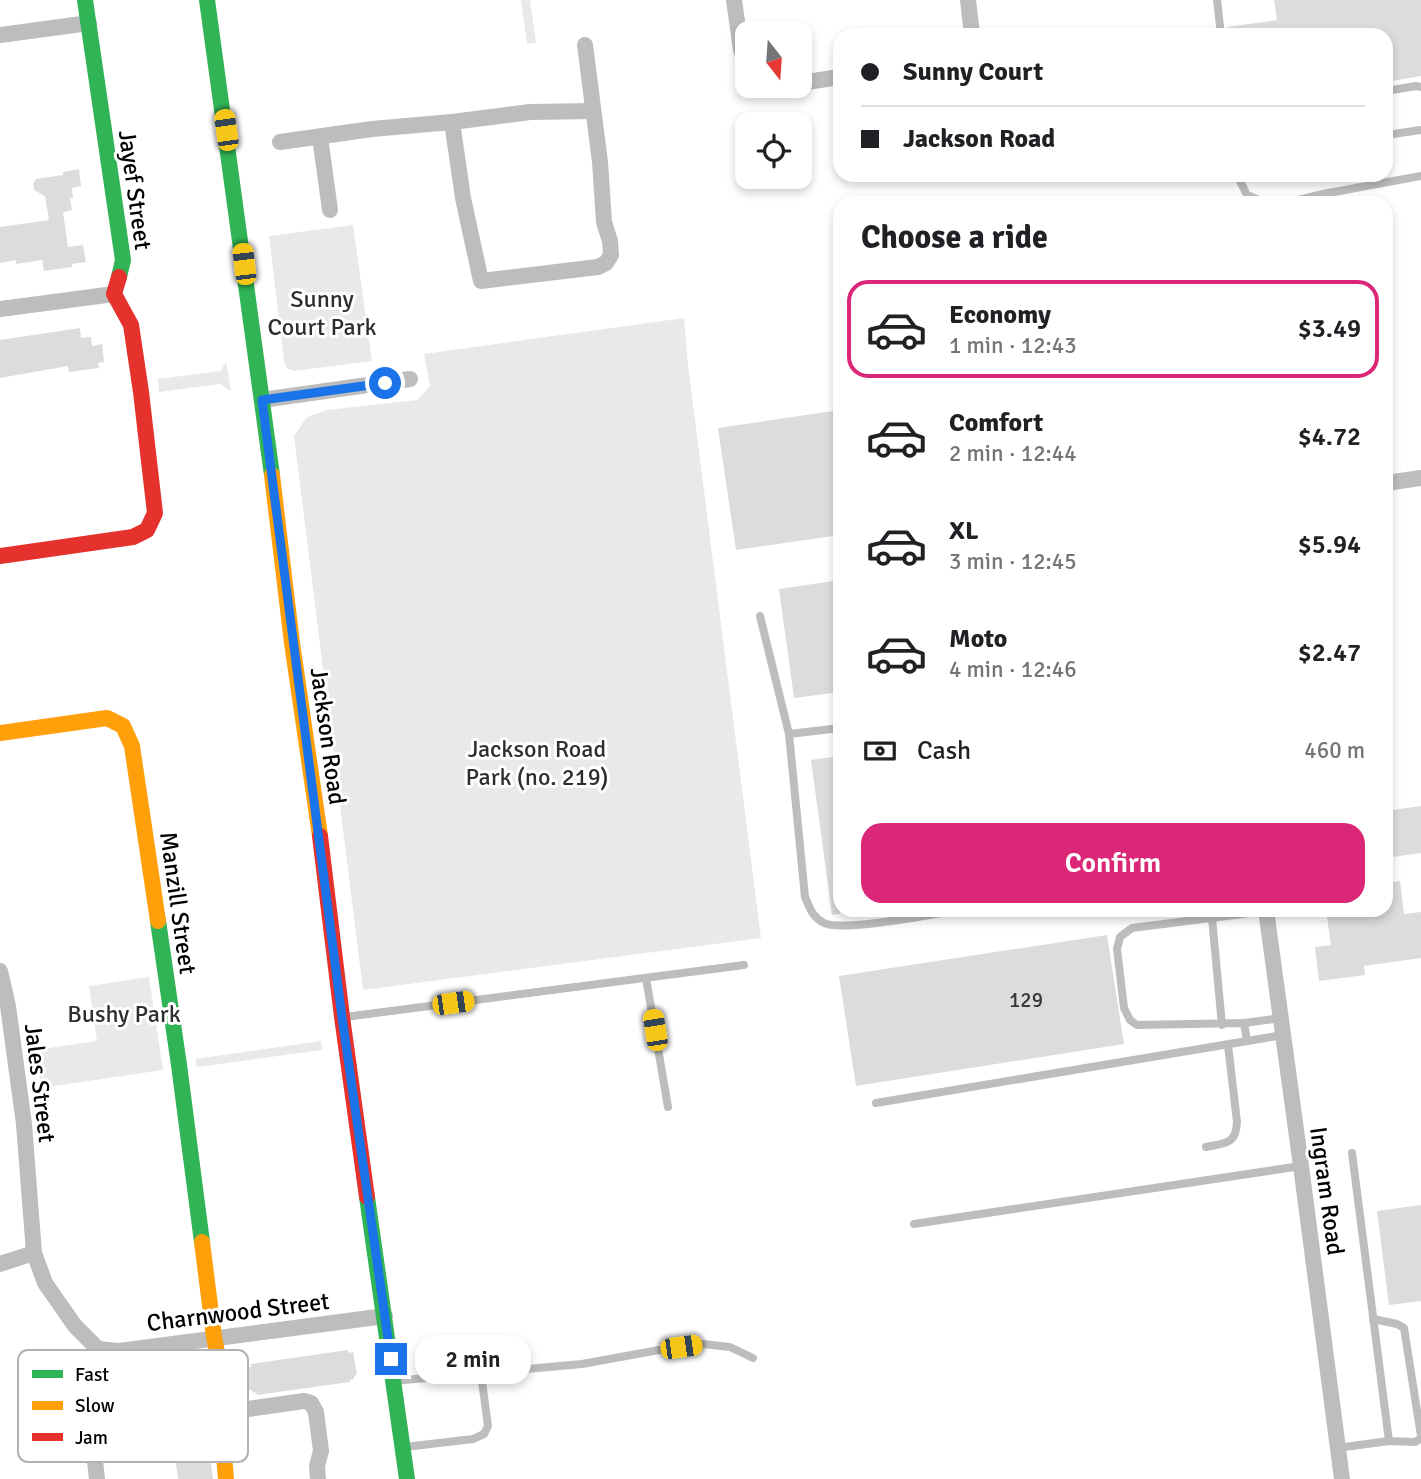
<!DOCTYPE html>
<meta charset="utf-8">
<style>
body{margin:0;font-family:Signika,sans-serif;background:#f6f6f6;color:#202124;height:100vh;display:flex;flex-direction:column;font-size:26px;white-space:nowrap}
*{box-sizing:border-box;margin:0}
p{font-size:23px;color:#757577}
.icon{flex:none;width:38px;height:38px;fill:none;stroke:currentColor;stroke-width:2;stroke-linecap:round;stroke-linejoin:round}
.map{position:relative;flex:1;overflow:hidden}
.details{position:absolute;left:833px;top:196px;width:560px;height:721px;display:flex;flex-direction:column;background:#fff;border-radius:21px;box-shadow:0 4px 10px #0003}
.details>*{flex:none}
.guide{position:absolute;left:833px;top:28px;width:560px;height:154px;border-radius:21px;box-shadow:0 4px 10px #0003;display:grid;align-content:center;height:154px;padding:0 28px;background:#fff}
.needle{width:46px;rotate:163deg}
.buttons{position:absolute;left:735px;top:21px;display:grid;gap:14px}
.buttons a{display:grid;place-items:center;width:77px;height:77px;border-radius:14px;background:#fff;box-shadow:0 4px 10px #0003;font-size:35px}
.end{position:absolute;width:32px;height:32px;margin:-16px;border:9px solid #1a73e8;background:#fff;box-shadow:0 0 0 4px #fff}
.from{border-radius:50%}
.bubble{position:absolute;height:49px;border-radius:21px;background:#fff;box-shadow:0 4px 10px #0003;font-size:23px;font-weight:600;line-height:49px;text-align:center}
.car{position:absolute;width:21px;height:42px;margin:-21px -10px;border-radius:9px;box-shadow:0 0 5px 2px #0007;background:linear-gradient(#f5c518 24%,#345 0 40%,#f5c518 0 76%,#345 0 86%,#f5c518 0)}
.guide b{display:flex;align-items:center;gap:24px;height:66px;font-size:26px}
.guide b+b{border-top:2px solid #e0e0e0}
.guide i{width:18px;height:18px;background:#202124}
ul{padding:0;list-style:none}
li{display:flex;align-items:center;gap:21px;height:98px;margin:0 14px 10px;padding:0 14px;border:4px solid transparent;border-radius:21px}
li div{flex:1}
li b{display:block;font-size:26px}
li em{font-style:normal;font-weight:600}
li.selected{border-color:#db2777}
li>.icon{width:63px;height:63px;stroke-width:1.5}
h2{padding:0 28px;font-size:32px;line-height:84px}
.pay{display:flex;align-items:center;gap:18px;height:77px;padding:0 28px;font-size:26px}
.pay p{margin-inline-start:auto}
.cta{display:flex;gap:14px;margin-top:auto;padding:14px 28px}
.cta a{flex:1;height:80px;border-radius:21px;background:#db2777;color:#fff;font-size:28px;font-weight:600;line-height:80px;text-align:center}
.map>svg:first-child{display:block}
.green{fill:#e9e9e9}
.building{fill:#dcdcdc}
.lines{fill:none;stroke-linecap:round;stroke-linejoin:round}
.lane{stroke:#bdbdbd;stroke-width:8}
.street{stroke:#bdbdbd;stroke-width:16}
.fast{stroke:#30b455;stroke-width:16}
.slow{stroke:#ff9f0a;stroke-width:16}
.jam{stroke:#e5322d;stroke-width:16}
.route{stroke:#1a73e8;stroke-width:9}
.labels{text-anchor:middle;stroke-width:6;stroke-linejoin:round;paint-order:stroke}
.number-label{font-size:21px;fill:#373737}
.street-label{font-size:24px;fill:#000;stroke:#fff}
.park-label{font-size:24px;fill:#2e2e2e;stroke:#fff}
.key{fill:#fff;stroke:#b2b2b2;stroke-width:2}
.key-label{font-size:19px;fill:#000}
</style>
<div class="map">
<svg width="1421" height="1479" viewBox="0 0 1421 1479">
<rect width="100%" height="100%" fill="#fff"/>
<g class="green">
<polygon points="521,0 530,0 536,43 527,44"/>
<polygon points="353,225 372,361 294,371 287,368 284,361 269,236"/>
<polygon points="684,318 688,365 761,938 363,990 294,436 307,417 327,410 417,400 430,386 424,354"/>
<polygon points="226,361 231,391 220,384 159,392 158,379 221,371"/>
<polygon points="149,977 163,1070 41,1088 35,1050 97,1041 89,986"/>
<polygon points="321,1041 322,1050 197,1067 195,1059"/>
</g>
<g class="building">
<polygon points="1274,0 1421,0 1421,76 1386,82 1386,35 1228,35 1227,27 1277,20"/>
<polygon points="79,169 81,186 72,188 73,198 70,198 72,210 63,212 68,247 83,245 86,262 72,264 72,267 44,271 42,260 16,264 16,260 0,263 0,227 49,220 45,196 34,190 33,184 36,179 63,175 63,172"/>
<polygon points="80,328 81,338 91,337 92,346 102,344 104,362 98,363 99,368 69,372 68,366 0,378 0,340"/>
<polygon points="840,410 840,535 736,550 718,428"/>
<polygon points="840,580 840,692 794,698 779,589"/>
<polygon points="840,756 840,914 832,915 811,760"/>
<polygon points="1421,806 1421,853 1386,858 1386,811"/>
<polygon points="1400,881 1404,914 1421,912 1421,958 1364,966 1365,975 1319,981 1315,947 1331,945 1326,910 1386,910 1386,883"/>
<polygon points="1107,935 1124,1044 856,1086 839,976"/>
<polygon points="1421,1205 1421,1301 1389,1305 1377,1211"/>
<polygon points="348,1350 348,1353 353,1352 357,1375 354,1376 354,1379 350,1380 350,1382 257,1395 256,1392 253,1393 252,1390 249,1390 246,1367 251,1367 251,1364"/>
<polygon points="198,1376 198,1379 201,1379 202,1383 205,1383 207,1401 204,1401 203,1405 213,1479 178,1479 171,1425 175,1425 170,1385 175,1385 174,1380"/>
</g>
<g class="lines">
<g class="lane">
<polyline points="1217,0 1221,35"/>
<polyline points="1386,91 1416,86 1421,87"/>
<polyline points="1386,135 1421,130"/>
<polyline points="1237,175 1247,195 1263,202 1280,203"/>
<polyline points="1286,203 1323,194 1421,176"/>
<path d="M 760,616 L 789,734 L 805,897 C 810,908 812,917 824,923 C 843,932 933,914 959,910"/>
<polyline points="789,734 840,728"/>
<polyline points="1212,918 1222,1025"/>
<polyline points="646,978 668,1107"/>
<polyline points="345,1017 744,965"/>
<polyline points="1244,1023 1281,1018"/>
<polyline points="1247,1041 1244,1023 1137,1025 1130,1020 1124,1008 1117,949 1120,937 1132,928 1266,911"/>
<polyline points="876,1103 1283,1035"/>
<path d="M 1206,1147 C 1225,1143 1236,1145 1237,1122 L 1228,1045"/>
<polyline points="914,1224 1301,1166"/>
<polyline points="1373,1319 1397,1324 1404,1328 1421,1436 1420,1439 1415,1442 1389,1441"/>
<polyline points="393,1381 582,1364 659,1350 703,1344 730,1347 753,1358"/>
<polyline points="405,1447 473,1439 484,1434 488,1426 481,1374"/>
<polyline points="1337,1448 1389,1441 1352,1153"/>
</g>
<g class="street">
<polyline points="734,0 741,50 747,67"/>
<polyline points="968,0 972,35"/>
<polyline points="0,35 89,23"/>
<polyline points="800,83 840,77"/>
<polyline points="768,86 772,88 785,86"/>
<polyline points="452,122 463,198 481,281 598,267 606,263 611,255 610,241 604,222 600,162 585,45"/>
<polyline points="320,137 330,210"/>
<polyline points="280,142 372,129 452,122 530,112 593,111"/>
<polyline points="0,309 114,294"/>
<polyline points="262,400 410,379"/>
<polyline points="1386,483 1421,478"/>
<polyline points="1266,910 1301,1166 1342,1479"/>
<polyline points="0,971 8,1006 24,1124 34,1253 45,1283 75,1326 98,1349"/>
<polyline points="0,1264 34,1253"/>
<polyline points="98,1349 119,1351 385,1316"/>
<polyline points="230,1405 241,1410 304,1401 311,1403 316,1412 321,1451 317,1466 318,1479"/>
<polyline points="97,1479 85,1372 98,1349"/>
</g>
<g class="fast">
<polyline points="85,0 123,260 119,277"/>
<polyline points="207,0 272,475"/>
<polyline points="158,921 179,1065 202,1242"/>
<polyline points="367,1197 407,1479"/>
</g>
<g class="slow">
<polyline points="272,475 292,643 320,836"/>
<polyline points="0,733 107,718 123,726 132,746 158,921"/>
<polyline points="202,1242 214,1337 225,1393 230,1405 221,1421 226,1479"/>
</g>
<g class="jam">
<polyline points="0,556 133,537 147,530 155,513 141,392 131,325 114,294 119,277"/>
<polyline points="320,836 342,1017 367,1197"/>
</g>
</g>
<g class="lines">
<polyline class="route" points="385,383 262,400 342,1017 391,1359"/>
</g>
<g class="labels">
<g class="number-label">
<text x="1026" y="1007">129</text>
</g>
<g class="street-label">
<text transform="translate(135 190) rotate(82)" y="8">Jayef Street</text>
<text transform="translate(328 736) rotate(82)" y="8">Jackson Road</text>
<text transform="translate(178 903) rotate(82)" y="8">Manzill Street</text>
<text transform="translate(40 1083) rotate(83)" y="8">Jales Street</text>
<text transform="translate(1327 1191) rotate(82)" y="8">Ingram Road</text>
<text transform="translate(238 1312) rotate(-7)" y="8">Charnwood Street</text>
</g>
<g class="park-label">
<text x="322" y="307">Sunny<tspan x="322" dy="28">Court Park</tspan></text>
<text x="537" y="757">Jackson Road<tspan x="537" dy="28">Park (no. 219)</tspan></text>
<text x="124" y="1022">Bushy Park</text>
</g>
</g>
<rect x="18" y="1350" width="230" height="112" rx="10" class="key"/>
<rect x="32" y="1370" width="31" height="8" fill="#30b455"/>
<rect x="32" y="1401" width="31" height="9" fill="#ff9f0a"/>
<rect x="32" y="1433" width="31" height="8" fill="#e5322d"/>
<g class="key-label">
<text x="75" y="1381">Fast</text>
<text x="75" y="1412">Slow</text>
<text x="75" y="1444">Jam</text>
</g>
</svg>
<div class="buttons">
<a><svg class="needle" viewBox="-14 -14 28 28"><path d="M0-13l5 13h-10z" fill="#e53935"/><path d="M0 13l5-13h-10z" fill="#757577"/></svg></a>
<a><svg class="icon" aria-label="locate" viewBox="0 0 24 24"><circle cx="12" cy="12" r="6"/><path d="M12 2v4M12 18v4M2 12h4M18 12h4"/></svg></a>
</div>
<i class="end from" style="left:385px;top:383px"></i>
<i class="end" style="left:391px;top:1359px"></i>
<div class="bubble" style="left:415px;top:1335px;width:116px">2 min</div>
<i class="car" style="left:226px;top:130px;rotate:352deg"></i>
<i class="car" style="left:244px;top:264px;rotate:353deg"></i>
<i class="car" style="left:453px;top:1003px;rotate:82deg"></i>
<i class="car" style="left:655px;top:1030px;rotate:351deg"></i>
<i class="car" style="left:681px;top:1347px;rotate:82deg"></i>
<div class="guide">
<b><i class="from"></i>Sunny Court</b>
<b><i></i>Jackson Road</b>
</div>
<section class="details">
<h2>Choose a ride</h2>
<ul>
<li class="selected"><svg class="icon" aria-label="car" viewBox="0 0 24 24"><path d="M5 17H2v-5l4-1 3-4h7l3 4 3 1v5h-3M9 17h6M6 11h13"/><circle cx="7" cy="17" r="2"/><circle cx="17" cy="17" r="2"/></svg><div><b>Economy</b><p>1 min · 12:43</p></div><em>$3.49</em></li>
<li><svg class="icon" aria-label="car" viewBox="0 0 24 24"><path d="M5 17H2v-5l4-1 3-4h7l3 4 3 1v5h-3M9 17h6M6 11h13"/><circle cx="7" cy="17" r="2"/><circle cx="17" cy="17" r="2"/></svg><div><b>Comfort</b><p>2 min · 12:44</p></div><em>$4.72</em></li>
<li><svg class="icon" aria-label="car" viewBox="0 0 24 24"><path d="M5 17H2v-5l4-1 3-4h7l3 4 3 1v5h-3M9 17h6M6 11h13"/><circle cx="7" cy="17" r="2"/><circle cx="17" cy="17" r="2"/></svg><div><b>XL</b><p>3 min · 12:45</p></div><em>$5.94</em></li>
<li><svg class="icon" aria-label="car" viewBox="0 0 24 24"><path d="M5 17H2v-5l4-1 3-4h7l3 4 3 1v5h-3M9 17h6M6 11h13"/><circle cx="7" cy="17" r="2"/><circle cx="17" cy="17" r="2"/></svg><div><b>Moto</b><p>4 min · 12:46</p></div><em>$2.47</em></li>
</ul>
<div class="pay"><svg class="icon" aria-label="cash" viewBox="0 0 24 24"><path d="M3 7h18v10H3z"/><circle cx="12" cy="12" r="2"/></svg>Cash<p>460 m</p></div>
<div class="cta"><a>Confirm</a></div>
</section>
</div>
